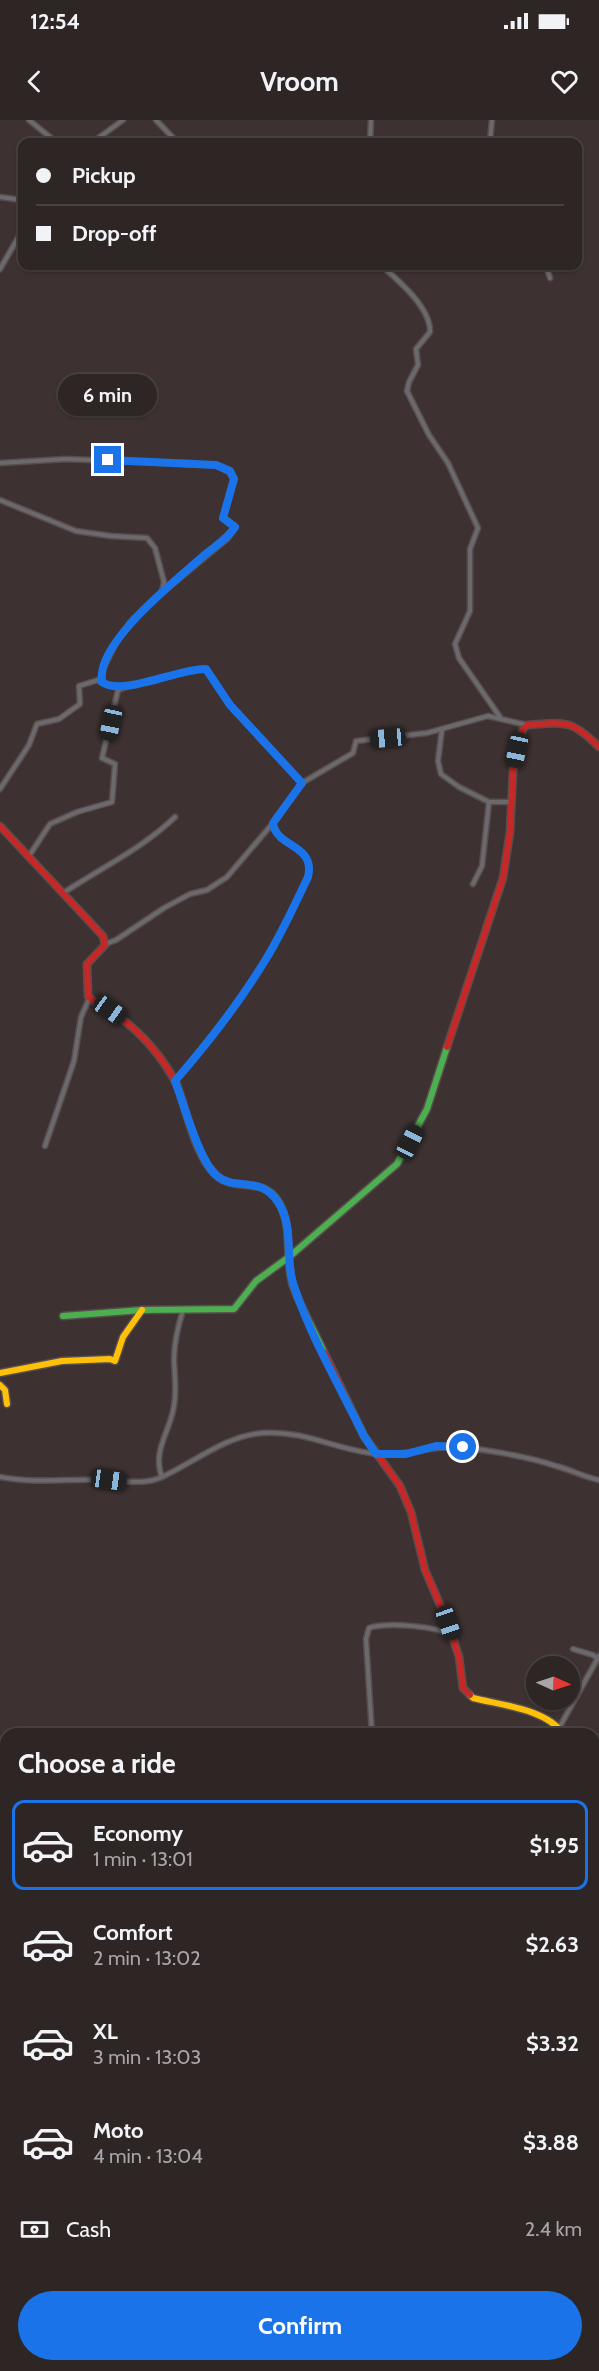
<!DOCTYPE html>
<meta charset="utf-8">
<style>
body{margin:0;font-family:Cabin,sans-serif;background:#3a3132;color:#f1f3f6;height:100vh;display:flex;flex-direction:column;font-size:22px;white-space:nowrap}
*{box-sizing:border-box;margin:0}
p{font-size:20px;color:#a7a5a7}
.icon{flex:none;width:33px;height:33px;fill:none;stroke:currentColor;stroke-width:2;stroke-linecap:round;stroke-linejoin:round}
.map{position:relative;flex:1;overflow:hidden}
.side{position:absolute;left:0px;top:1608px;width:600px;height:644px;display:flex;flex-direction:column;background:#2e2525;border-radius:18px 18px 0 0;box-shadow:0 2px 4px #0004,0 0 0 2px #494242}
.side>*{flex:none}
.guide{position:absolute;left:18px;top:18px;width:564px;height:132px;border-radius:12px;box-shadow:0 2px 4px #0004,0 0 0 2px #494242;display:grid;align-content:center;height:132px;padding:0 18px;background:#2e2525}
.needle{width:39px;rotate:93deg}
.controls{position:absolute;left:526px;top:1536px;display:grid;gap:12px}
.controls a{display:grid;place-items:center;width:54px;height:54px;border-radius:50%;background:#2e2525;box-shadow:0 2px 4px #0004,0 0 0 2px #494242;font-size:30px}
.end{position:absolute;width:27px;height:27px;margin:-14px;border:8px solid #1a73e8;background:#fff;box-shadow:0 0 0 3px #fff}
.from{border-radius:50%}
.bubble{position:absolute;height:42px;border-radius:21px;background:#2e2525;box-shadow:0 2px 4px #0004,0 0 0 2px #494242;font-size:20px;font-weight:800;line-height:42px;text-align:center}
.car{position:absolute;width:18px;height:36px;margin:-18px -9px;border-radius:8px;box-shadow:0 0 4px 2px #0007;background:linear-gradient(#222 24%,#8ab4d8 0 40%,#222 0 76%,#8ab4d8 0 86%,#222 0)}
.guide b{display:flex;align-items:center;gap:21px;height:57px;font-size:22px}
.guide b+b{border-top:2px solid #494242}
.guide i{width:15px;height:15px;background:#f1f3f6}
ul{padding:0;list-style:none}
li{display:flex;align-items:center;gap:18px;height:90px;margin:0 12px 9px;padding:0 6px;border:3px solid transparent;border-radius:12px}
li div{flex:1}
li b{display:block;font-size:22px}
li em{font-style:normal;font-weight:800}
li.on{border-color:#1a73e8}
li>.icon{width:54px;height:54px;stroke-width:1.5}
h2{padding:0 18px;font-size:27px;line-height:72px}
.pay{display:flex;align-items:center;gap:15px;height:66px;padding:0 18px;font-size:22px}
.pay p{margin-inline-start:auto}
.primary-button{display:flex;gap:12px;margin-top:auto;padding:12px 18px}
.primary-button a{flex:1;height:69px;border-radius:36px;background:#1a73e8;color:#fff;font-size:24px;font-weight:800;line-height:69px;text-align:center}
.status{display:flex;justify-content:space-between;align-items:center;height:42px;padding:0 30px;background:#2e2525;direction:ltr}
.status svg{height:16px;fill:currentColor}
header{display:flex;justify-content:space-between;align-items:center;height:78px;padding:0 18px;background:#2e2525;font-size:27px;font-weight:800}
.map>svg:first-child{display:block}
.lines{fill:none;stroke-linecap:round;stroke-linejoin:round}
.street-casing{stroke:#584d4d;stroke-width:7}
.fast-casing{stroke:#584d4d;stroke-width:9}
.slow-casing{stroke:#584d4d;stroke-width:9}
.jam-casing{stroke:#584d4d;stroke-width:9}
.street{stroke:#6b696c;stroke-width:4}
.fast{stroke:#4caf50;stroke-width:6}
.slow{stroke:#ffc107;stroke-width:6}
.jam{stroke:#c62828;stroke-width:6}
.route{stroke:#1a73e8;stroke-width:8}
</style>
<div class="status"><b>12:54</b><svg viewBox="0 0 49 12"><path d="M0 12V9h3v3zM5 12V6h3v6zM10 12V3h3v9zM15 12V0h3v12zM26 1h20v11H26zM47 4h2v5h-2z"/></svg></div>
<header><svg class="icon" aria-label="back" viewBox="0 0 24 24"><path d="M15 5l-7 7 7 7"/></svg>Vroom<svg class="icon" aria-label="heart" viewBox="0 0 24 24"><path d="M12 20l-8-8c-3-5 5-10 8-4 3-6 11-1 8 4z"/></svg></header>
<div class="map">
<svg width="599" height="2251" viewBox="0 0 599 2251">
<rect width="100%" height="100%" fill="#3d3131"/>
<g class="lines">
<defs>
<g id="street">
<polyline points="29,0 56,22"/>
<polyline points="156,0 177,22"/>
<polyline points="93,22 123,0"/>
<polyline points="370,22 371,0"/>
<polyline points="490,22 492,0"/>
<polyline points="0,77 22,80"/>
<path d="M 382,146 C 399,161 431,188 430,212 L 416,229 L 418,245 L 409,262 L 407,271 L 429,315 L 448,343 L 478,408 L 470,429 L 470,491 L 455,524 L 459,538 L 500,597"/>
<polyline points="546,146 550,158"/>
<polyline points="0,149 22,111"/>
<polyline points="0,343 66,339 216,345 229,352 234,359 223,397 235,407 228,418 163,472"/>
<path d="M 0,380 L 76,411 L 111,416 L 147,418 L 155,428 L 164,462 L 162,472 L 132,500 L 117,521 L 103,549 L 102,562 C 123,578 179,548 206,549 L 230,585 L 302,663"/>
<polyline points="442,609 438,641 441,654 459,667 489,682 510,682"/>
<polyline points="0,669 29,625 37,604 59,599 80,584 79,566 98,560 101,562"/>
<polyline points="29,736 50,704 77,692 112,682 115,644 102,638 118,570 126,567"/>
<polyline points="473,764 482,746 489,682"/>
<path d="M 63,773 C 101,748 143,728 175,697"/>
<polyline points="105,824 116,820 164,788 190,774 207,770 227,757 273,703"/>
<path d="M 175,961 C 208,922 240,882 266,839 C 282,813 295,784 308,757 C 316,724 276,728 273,703 L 302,663 L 353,633 L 356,621 L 427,613 L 488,596 L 527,605"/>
<polyline points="45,1026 74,941 81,897 89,879"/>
<path d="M 0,1357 C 36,1364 73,1358 109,1360 C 128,1361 144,1365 162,1357 C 195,1342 225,1316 262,1313 C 305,1310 336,1330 377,1334 C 407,1337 433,1324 462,1327 C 493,1331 527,1336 556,1346 C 571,1350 584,1357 599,1360"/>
<path d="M 162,1357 C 153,1334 166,1317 172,1295 C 177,1277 175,1259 174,1240 C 174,1223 178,1206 183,1190"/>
<polyline points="573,1529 593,1535 598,1539"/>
<polyline points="559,1608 599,1536"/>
<path d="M 372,1614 L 366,1519 L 369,1508 C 387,1502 435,1506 451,1515"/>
<polyline points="594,1635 599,1634"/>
<polyline points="594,1700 599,1720"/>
<polyline points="594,1995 598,2008"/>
<polyline points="0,2130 6,2130"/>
<polyline points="594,2245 599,2245"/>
<polyline points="116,2246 116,2251"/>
<polyline points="277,2246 279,2251"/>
<polyline points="315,2251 321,2246"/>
</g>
<g id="fast">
<path d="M 177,965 C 187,991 196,1043 221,1059 C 239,1070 264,1058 278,1081 C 294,1107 284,1138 293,1166 C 301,1188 314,1210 324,1232"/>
<polyline points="63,1196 142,1190 234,1189 256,1161 289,1137 397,1044 427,989 447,927"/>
</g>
<g id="slow">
<polyline points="0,1253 62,1241 110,1239 115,1241 123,1217 142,1190"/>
<polyline points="0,1265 5,1270 7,1284"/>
<path d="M 470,1575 L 473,1578 C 500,1585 547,1589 563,1614"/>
</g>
<g id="jam">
<path d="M 0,706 L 103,816 L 105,825 L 87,844 L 88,876 C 97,886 109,889 119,897 C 142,913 164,939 177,965"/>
<path d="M 447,927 L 503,758 L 510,712 L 513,651 L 523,609 L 527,605 C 565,602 571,599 599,627"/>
<polyline points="324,1232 364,1316 400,1366 411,1392 425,1450 448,1503 459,1537 463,1568 470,1575"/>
</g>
</defs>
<use href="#street" class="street-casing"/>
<use href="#fast" class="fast-casing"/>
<use href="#slow" class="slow-casing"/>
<use href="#jam" class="jam-casing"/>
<use href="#street" class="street"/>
<use href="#fast" class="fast"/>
<use href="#slow" class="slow"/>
<use href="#jam" class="jam"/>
</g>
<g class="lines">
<path class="route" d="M 108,340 L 216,345 L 230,351 L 234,359 L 223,398 L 235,407 C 226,421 213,427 201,438 C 175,461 95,524 102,562 C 122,577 179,548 206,549 L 230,585 L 302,663 L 273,703 C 276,728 316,724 308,757 C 295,784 282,813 266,839 C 240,882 208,923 175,961 C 184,984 199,1041 217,1056 C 237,1072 259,1054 278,1082 C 295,1107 284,1139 294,1166 C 311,1218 340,1267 364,1316 L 376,1334 L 406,1334 L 436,1326 L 463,1327"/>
</g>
</svg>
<div class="controls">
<a><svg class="needle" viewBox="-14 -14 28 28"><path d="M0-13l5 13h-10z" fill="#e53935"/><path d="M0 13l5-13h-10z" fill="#a7a5a7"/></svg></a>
</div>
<i class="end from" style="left:463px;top:1327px"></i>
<i class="end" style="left:108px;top:340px"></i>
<div class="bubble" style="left:58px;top:254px;width:99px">6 min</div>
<i class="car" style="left:111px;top:603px;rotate:192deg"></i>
<i class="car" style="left:388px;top:618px;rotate:265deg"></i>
<i class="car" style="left:517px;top:630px;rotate:192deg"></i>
<i class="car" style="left:110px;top:890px;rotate:125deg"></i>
<i class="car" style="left:410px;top:1022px;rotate:27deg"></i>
<i class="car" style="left:109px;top:1360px;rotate:98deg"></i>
<i class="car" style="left:448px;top:1503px;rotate:161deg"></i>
<div class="guide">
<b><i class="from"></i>Pickup</b>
<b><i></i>Drop-off</b>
</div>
<section class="side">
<h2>Choose a ride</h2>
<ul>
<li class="on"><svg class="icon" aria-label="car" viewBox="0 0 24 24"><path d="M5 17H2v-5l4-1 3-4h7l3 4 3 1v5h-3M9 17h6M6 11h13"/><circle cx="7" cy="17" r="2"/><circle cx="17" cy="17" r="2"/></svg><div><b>Economy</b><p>1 min · 13:01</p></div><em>$1.95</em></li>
<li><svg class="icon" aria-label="car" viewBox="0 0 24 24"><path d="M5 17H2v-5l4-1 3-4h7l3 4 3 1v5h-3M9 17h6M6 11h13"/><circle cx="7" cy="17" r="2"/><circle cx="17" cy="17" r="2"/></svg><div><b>Comfort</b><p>2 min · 13:02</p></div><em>$2.63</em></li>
<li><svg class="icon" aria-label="car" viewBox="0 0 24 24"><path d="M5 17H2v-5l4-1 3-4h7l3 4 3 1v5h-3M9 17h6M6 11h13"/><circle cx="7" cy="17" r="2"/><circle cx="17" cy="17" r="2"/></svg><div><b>XL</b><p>3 min · 13:03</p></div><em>$3.32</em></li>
<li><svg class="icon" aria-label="car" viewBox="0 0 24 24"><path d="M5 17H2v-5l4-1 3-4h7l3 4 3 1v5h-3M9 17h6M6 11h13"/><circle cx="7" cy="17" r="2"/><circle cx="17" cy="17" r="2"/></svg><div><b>Moto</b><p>4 min · 13:04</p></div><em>$3.88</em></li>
</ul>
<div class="pay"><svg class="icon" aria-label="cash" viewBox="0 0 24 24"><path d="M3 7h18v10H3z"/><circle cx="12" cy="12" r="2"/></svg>Cash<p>2.4 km</p></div>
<div class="primary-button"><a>Confirm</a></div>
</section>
</div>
